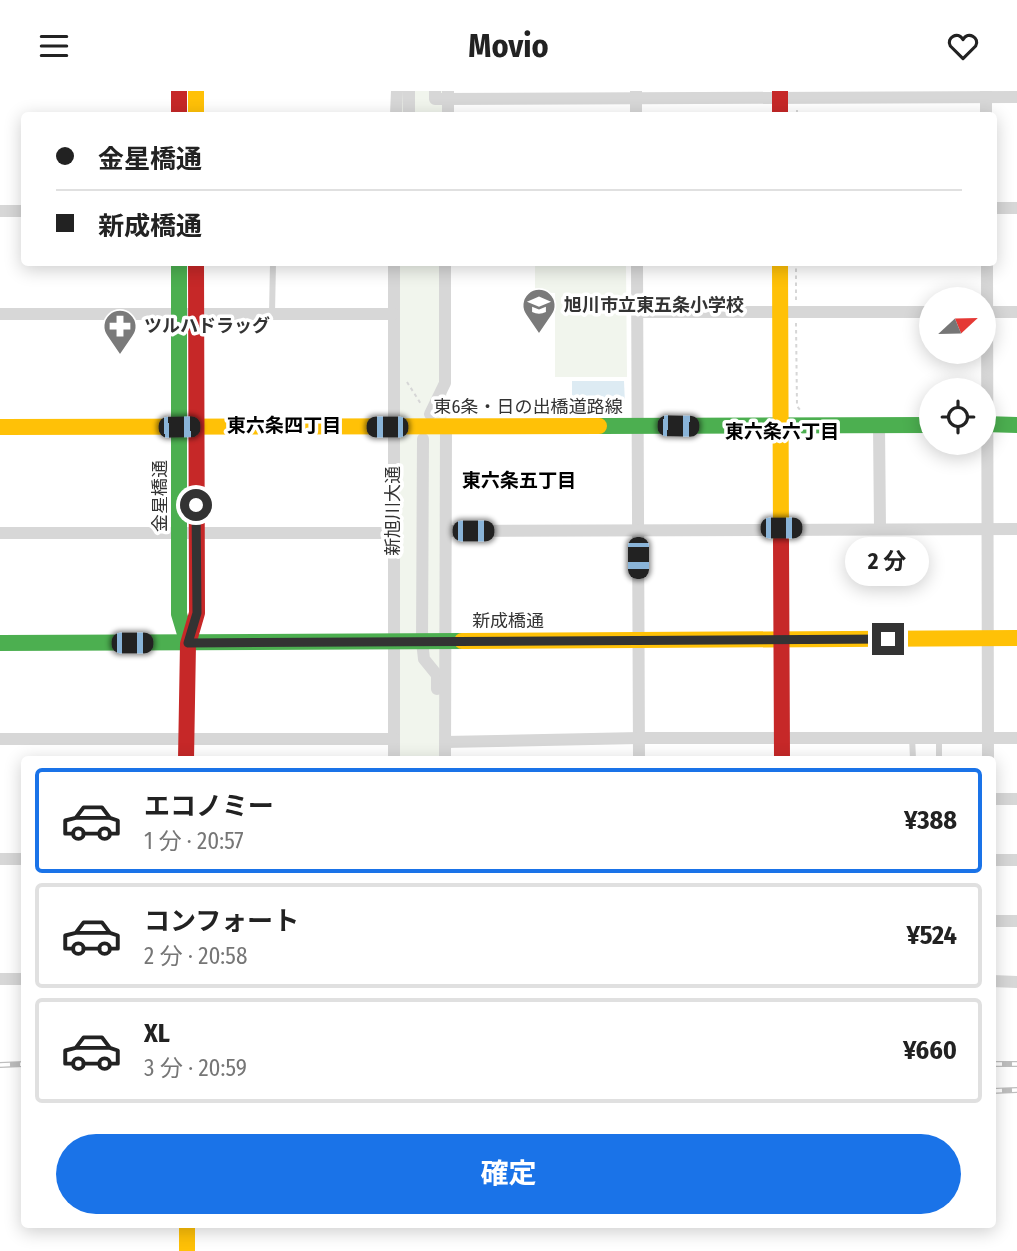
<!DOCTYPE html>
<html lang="ja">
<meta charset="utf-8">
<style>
body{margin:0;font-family:"Fira Sans Condensed","Noto Sans JP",sans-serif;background:#f6f6f6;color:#222;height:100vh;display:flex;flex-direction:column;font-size:26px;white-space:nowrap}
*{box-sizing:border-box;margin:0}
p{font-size:23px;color:#767676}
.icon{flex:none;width:38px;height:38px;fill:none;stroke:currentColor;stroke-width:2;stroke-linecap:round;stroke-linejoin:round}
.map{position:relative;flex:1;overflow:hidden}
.drawer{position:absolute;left:21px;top:665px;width:975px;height:472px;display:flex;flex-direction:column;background:#fff;border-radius:7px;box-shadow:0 4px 18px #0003}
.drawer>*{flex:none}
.guide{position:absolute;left:21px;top:21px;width:976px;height:154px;border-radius:7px;box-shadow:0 4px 18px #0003;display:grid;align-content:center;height:154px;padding:0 35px;background:#fff}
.needle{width:46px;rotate:68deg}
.tools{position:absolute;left:919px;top:196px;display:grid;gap:14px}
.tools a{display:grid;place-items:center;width:77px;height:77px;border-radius:50%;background:#fff;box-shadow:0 4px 18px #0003;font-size:35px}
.end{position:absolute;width:32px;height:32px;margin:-16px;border:9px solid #333;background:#fff;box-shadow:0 0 0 4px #fff}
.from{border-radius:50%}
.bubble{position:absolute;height:49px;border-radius:24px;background:#fff;box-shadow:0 4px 18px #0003;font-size:23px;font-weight:700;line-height:49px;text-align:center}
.car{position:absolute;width:21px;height:42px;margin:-21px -10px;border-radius:9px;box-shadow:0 0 5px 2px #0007;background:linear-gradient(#222 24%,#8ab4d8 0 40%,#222 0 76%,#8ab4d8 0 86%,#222 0)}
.guide b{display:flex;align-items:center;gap:24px;height:66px;font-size:26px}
.guide b+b{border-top:2px solid #e0e0e0}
.guide i{width:18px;height:18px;background:#222}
ul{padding:12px 0 0;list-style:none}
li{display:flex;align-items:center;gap:21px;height:105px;margin:0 14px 10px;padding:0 21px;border:4px solid #e0e0e0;border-radius:7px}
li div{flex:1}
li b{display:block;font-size:26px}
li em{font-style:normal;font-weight:700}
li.current{border-color:#1a73e8}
li>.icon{width:63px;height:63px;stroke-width:1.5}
.cta{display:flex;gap:14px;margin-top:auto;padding:14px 35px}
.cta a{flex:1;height:80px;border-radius:42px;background:#1a73e8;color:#fff;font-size:28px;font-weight:700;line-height:80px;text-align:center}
header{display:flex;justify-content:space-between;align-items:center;height:91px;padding:0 35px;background:#fff;font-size:32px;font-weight:700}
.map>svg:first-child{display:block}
.green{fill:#f1f5ed}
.water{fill:#ddebf3}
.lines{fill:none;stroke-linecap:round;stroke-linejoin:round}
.path{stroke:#d6d6d6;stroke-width:2;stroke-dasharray:3.5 3.5;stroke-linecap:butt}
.lane{stroke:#d7d7d7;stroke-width:6}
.street{stroke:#d7d7d7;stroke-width:12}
.fast{stroke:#4caf50;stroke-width:16}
.slow{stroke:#ffc107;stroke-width:16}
.jam{stroke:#c62828;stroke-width:16}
.rail-casing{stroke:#bebebe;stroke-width:6}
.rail{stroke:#fff;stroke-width:3.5;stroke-dasharray:10;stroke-linecap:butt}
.route{stroke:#333;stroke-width:9}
.labels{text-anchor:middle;stroke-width:7;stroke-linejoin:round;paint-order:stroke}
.poi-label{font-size:18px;font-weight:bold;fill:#333;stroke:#fff;text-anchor:start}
.street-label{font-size:18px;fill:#333;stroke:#fff}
.neighbourhood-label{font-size:19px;font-weight:bold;fill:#000;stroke:#fff}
</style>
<header><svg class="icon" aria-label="menu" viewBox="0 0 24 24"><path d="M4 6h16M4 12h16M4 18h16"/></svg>Movio<svg class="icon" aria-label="heart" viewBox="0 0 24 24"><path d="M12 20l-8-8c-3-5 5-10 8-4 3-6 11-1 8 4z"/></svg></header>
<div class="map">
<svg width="1017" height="1160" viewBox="0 0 1017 1160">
<rect width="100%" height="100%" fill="#fff"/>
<g class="green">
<rect x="395" y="0" width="53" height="24"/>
<polygon points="394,172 447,172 445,668 394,668"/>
<polygon points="535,172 626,172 627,286 555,286 555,202 535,201"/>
</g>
<polygon class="water" points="572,290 624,290 625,313 572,313"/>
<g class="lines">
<g class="path">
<polyline points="797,19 797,24"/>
<polyline points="796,209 796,172"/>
<polyline points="796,232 797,315 801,320"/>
<polyline points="407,291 421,313"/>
</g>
<g class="lane">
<polyline points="272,222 273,172"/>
<polyline points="912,646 913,668"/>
<polyline points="939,668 939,646"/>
</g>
<g class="street">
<polyline points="409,0 409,24"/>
<polyline points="435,0 435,8 1017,6"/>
<polyline points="636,0 636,24"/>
<polyline points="396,24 397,0"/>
<polyline points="448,24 448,0"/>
<polyline points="986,24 986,0"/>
<polyline points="994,117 1017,117"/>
<polyline points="0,120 24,120"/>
<polyline points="394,172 394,668"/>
<polyline points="637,172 639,668"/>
<polyline points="987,172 988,668"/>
<polyline points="637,221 931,221"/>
<polyline points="984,221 1017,221"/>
<polyline points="0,223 393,223"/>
<polyline points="430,323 445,292 445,172"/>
<polyline points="879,334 880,438"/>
<polyline points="423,348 422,550 424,568 437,584 437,598"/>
<polyline points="446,440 1017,438"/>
<polyline points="0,442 394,442"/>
<polyline points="0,648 394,648"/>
<polyline points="445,651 639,647 1017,647"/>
<polyline points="445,668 446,336"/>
<polyline points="992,708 1017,708"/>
<polyline points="0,768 24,768"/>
<polyline points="992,769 1017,769"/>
<polyline points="992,830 1017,830"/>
<polyline points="0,888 24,888"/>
<polyline points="992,890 1017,891"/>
</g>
<g class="fast">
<polyline points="179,172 179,523 188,553"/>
<polyline points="984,333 1017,334"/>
<polyline points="599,335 931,334"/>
<polyline points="0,552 462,550"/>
</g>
<g class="slow">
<polyline points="196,0 196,24"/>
<polyline points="780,172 781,450"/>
<polyline points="0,336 599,335"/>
<polyline points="462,550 1017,547"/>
<polyline points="187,1134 187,1160"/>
</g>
<g class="jam">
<polyline points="179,0 179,24"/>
<polyline points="780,0 780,24"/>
<polyline points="781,450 782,668"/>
<polyline points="186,668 188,553 197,522 196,172"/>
</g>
<defs>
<g id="rail">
<polyline points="992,973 1017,973"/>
<polyline points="0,974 24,973"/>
<polyline points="992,1000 1017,999"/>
</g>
</defs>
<use href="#rail" class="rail-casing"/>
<use href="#rail" class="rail"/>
</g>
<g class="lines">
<polyline class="route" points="196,414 197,522 188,552 888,548"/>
</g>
<defs>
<symbol id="school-pin" viewBox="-11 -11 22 30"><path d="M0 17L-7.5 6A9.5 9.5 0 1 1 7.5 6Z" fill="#7a7a7a" stroke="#fff"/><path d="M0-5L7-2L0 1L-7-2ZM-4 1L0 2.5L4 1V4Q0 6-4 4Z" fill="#fff"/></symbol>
<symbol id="pharmacy-pin" viewBox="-11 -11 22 30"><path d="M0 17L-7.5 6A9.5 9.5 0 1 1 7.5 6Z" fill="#7a7a7a" stroke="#fff"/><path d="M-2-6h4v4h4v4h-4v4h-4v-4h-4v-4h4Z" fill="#fff"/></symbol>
</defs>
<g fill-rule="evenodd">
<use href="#school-pin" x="520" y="195" width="38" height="52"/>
<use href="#pharmacy-pin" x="101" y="216" width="38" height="52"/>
</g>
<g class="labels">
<g class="poi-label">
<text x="564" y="220">旭川市立東五条小学校</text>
<text x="144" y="241">ツルハドラッグ</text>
</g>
<g class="street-label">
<text x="528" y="322">東6条・日の出橋道路線</text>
<text transform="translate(160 405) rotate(-90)" y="6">金星橋通</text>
<text transform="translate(393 420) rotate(-90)" y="6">新旭川大通</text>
<text x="508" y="536">新成橋通</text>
</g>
<g class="neighbourhood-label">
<text x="284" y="341">東六条四丁目</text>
<text x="782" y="347">東六条六丁目</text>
<text x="519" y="396">東六条五丁目</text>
</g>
</g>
</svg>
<div class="tools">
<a><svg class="needle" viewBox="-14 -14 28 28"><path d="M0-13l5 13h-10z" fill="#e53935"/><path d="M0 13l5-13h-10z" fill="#767676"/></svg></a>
<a><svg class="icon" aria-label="locate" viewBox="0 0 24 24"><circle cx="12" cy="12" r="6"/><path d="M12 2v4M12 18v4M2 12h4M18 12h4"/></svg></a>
</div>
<i class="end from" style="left:196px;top:414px"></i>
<i class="end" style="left:888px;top:548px"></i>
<div class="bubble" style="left:845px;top:446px;width:84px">2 分</div>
<i class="car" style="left:678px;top:335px;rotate:91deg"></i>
<i class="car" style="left:179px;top:336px;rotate:89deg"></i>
<i class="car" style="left:387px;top:336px;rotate:270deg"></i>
<i class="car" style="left:781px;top:437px;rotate:90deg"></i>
<i class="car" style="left:473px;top:440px;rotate:90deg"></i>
<i class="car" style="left:638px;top:467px;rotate:180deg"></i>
<i class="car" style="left:132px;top:552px;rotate:90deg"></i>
<div class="guide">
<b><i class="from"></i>金星橋通</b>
<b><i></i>新成橋通</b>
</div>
<section class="drawer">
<ul>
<li class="current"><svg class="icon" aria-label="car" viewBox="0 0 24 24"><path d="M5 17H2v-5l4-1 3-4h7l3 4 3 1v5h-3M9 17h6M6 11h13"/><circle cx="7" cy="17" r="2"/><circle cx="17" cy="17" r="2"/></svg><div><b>エコノミー</b><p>1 分 · 20:57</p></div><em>¥388</em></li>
<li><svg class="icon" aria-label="car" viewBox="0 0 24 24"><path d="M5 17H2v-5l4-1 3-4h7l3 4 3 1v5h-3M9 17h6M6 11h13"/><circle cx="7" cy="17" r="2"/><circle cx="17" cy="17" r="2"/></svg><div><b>コンフォート</b><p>2 分 · 20:58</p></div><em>¥524</em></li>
<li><svg class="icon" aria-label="car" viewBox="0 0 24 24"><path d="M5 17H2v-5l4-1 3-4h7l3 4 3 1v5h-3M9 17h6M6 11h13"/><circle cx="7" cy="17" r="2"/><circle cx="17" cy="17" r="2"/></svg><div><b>XL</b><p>3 分 · 20:59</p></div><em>¥660</em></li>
</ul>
<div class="cta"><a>確定</a></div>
</section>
</div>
